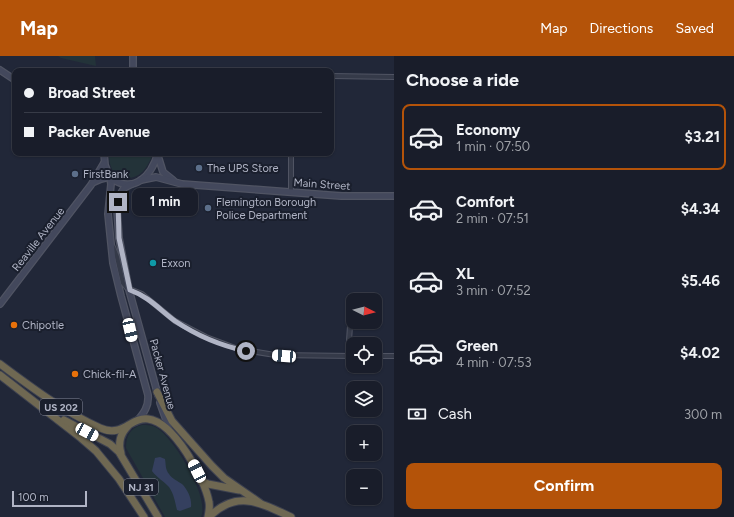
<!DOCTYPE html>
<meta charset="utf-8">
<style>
body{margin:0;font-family:Figtree,sans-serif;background:#262a36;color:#f1f3f6;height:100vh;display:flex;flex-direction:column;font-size:15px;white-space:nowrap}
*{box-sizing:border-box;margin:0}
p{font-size:13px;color:#9fa2a8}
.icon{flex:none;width:22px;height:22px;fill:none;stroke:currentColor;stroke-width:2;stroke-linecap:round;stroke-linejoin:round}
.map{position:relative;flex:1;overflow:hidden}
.side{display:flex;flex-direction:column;background:#191d2a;width:340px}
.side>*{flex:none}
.banner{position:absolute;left:12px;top:12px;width:322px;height:88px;border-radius:8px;box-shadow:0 1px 3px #0004,0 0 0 1px #373b47;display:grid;align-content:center;height:88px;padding:0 12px;background:#191d2a}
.needle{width:26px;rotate:96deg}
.fabs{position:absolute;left:346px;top:237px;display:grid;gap:8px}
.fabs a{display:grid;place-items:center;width:36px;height:36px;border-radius:8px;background:#191d2a;box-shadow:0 1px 3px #0004,0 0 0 1px #373b47;font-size:20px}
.scale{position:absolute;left:12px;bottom:10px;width:75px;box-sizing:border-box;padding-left:4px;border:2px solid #b0b4c5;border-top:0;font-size:11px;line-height:14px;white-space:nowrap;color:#b0b4c5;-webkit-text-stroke:3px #1a1f2d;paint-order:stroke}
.end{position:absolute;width:18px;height:18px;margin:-9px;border:5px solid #b0b4c5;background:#111;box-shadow:0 0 0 2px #111}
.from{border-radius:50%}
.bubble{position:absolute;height:28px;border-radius:8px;background:#191d2a;box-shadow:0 1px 3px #0004,0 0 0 1px #373b47;font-size:13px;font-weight:700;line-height:28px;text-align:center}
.car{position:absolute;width:12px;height:24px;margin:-12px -6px;border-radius:5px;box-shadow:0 0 3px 1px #0007;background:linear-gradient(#fff 24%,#345 0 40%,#fff 0 76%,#345 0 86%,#fff 0)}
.banner b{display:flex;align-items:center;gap:14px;height:38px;font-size:15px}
.banner b+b{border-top:1px solid #373b47}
.banner i{width:10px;height:10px;background:#f1f3f6}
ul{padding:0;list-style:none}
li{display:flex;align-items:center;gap:12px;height:66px;margin:0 8px 6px;padding:0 4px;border:2px solid transparent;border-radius:8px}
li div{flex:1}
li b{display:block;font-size:15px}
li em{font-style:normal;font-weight:700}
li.active{border-color:#b45309}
li>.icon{width:36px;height:36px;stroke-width:1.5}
h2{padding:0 12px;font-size:18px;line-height:48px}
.pay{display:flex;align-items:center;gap:10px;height:44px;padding:0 12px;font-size:15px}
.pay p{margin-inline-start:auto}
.button{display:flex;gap:8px;margin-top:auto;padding:8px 12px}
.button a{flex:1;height:46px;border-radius:8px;background:#b45309;color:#fff;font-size:16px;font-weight:700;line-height:46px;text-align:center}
header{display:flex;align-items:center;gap:24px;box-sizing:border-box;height:56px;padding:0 20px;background:#b45309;color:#fff}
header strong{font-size:19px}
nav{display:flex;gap:22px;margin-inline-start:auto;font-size:14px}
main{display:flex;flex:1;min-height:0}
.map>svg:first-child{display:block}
.green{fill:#233339}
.water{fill:#35405f}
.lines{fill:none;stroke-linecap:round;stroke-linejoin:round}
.street-casing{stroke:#505463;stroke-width:6}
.secondary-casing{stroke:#505463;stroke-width:8}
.highway-casing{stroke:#3d4150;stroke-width:9}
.street{stroke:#353a49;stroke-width:4}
.secondary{stroke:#43485c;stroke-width:5.5}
.highway{stroke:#6f6852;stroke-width:7}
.route{stroke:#b0b4c5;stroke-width:5}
.service-dot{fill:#5c6f8a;stroke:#1a1f2d;stroke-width:1.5}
.culture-dot{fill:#0f9aa8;stroke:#1a1f2d;stroke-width:1.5}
.food-dot{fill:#e8710a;stroke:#1a1f2d;stroke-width:1.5}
.labels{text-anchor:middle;stroke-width:4;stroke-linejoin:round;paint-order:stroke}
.shield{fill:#1a1f2d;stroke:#838797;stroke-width:1}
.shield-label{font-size:10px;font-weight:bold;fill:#b0b4c5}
.poi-label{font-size:11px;fill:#b0b4c5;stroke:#1a1f2d;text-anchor:start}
.street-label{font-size:11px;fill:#b0b4c5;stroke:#1a1f2d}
</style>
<header>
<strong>Map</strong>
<nav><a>Map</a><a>Directions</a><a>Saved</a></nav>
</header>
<main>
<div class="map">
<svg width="394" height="461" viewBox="0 0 394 461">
<rect width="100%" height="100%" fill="#212738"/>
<g class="green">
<polygon points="58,0 95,0 96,10 61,2"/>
<path d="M 109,97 L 153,97 C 148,111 141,123 125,122 L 123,117 L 119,117 L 117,119 C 110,113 109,106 109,97 Z"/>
<path d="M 142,369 C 148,369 152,369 157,372 C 174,383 210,441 201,461 L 165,461 L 126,392 C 126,380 130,372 142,369 Z"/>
</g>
<path class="water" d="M 160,401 L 165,403 C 166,408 165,413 169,418 C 172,423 178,425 182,428 C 188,434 192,443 191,451 L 180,455 L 177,454 C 175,446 174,438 169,431 C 164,425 157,422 152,415 L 155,402 Z"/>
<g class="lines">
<defs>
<g id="street">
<polyline points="331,20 394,21"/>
<polyline points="291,97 291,136"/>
<polyline points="113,191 117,201 123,227 127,232 142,238 175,265 206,281 238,293 275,299 353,300"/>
<polyline points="354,244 355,240"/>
<polyline points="348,300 350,270 353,249"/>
<polyline points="375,300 394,300"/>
</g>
<g id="secondary">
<polyline points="133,0 133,15"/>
<polyline points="0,14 15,24"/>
<path d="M 104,97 L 105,109 L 110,122 L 111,128 L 108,158 L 113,207 L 121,240 L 148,339 C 149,350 144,357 137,365"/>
<polyline points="158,100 163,116 173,124"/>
<path d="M 110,122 C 134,138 151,121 158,97"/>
<polyline points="141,124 156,121 182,128 249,133 341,140 394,140"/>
<polyline points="94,126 101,123 109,121"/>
<polyline points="132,128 124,132 118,142 117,153 119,182 129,234 158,339"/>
<polyline points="0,248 91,129 104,107"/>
<polyline points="160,347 170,375"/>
</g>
<g id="highway">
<path d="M 0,308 C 32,332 63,355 100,372 C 123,382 130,361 148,363 C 174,366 205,423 209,446 C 210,451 209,456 208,461"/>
<polyline points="0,319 81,382 96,395 119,423 144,461"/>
<polyline points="157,336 172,365 212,410 224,422 260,447"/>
<polyline points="64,364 110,388 119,396 158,461"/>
<path d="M 121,397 C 118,387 120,378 128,370"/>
<polyline points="201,425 208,428 239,434"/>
<path d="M 209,461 C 237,433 261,447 291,461"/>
</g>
</defs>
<use href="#street" class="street-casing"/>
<use href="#secondary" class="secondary-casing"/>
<use href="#highway" class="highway-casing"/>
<use href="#street" class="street"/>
<use href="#secondary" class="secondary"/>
<use href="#highway" class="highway"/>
</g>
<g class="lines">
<path class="route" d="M 118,146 L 119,182 L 130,234 C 149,241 159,253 175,265 C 196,279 222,290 246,295"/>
</g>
<g class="service-dot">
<circle cx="199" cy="112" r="4"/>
<circle cx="75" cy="118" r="4"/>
<circle cx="208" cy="152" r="4"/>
</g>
<circle class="culture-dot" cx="153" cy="207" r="4"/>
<g class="food-dot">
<circle cx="14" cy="269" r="4"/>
<circle cx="75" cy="318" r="4"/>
</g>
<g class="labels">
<g class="shield">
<rect x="40" y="343" width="42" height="16" rx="3"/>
<rect x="124" y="423" width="34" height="16" rx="3"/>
</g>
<g class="shield-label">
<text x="61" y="355">US 202</text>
<text x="141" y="435">NJ 31</text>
</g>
<g class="poi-label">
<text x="207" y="116">The UPS Store</text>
<text x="83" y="122">FirstBank</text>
<text x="216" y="150">Flemington Borough<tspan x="216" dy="13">Police Department</tspan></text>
<text x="161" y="211">Exxon</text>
<text x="22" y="273">Chipotle</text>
<text x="83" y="322">Chick-fil-A</text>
</g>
<g class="street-label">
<text transform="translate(322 128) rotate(4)" y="4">Main Street</text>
<text transform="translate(38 183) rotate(-52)" y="4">Reaville Avenue</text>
<text transform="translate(163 318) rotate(75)" y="4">Packer Avenue</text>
</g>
</g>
</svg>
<div class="fabs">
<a><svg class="needle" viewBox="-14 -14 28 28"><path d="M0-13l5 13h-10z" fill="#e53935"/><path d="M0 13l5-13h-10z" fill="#9fa2a8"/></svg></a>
<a><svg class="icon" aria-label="locate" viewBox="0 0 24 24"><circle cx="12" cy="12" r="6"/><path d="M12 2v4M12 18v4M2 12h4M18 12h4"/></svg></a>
<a><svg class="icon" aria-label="layers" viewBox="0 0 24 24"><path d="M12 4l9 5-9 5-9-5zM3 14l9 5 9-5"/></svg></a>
<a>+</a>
<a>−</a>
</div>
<div class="scale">100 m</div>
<i class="end from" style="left:246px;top:295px"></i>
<i class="end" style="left:118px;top:146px"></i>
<div class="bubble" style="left:132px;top:132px;width:66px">1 min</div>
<i class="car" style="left:130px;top:274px;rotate:167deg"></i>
<i class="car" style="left:284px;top:300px;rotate:274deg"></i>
<i class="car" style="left:87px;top:376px;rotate:118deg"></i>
<i class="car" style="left:197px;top:415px;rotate:333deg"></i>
<div class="banner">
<b><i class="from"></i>Broad Street</b>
<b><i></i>Packer Avenue</b>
</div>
</div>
<section class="side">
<h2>Choose a ride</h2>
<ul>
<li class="active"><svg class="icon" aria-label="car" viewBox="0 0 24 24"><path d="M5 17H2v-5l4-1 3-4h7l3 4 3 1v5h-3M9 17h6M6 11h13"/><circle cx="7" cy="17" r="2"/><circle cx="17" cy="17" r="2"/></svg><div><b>Economy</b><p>1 min · 07:50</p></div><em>$3.21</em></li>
<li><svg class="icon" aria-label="car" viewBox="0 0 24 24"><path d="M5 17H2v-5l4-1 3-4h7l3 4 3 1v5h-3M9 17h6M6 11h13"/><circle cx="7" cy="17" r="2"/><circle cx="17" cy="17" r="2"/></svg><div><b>Comfort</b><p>2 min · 07:51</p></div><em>$4.34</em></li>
<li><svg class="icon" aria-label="car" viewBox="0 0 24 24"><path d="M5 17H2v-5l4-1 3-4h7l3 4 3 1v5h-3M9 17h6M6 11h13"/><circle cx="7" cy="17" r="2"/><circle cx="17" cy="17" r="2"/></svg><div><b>XL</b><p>3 min · 07:52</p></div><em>$5.46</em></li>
<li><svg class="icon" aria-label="car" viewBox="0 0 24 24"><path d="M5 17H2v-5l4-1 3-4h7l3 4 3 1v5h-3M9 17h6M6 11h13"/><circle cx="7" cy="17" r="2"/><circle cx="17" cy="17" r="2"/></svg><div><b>Green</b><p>4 min · 07:53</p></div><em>$4.02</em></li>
</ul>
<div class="pay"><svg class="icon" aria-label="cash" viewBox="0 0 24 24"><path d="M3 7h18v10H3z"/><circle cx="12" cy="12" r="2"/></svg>Cash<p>300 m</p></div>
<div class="button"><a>Confirm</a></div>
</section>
</main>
